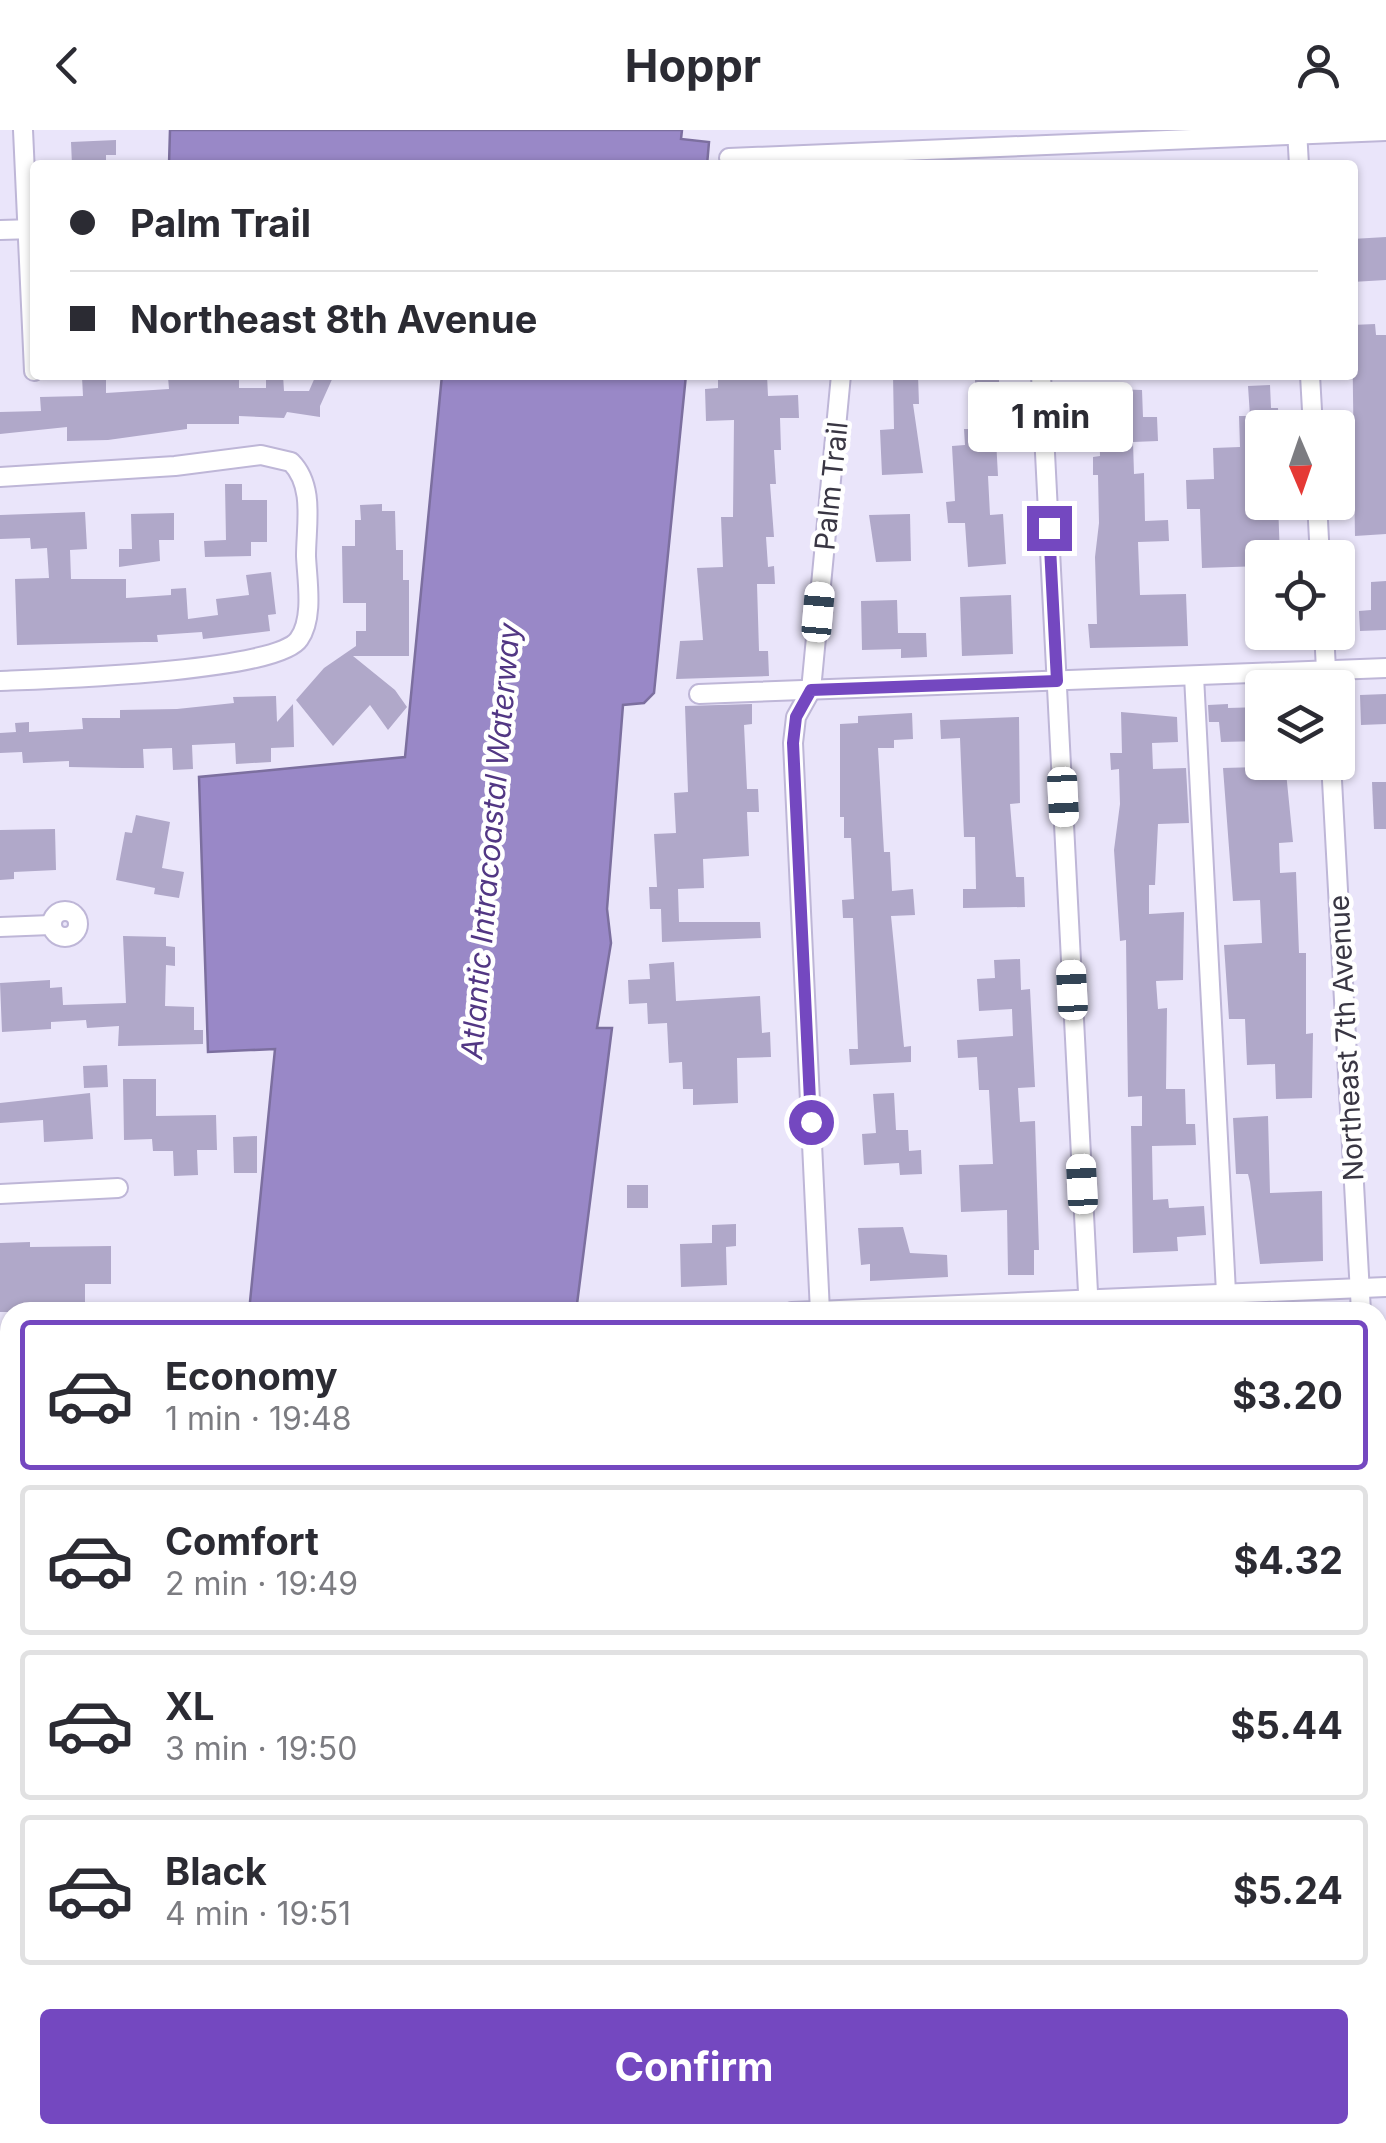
<!DOCTYPE html>
<meta charset="utf-8">
<style>
body{margin:0;font-family:Inter,sans-serif;background:#f2f2f3;color:#2b2b33;height:100vh;display:flex;flex-direction:column;font-size:38px;white-space:nowrap}
*{box-sizing:border-box;margin:0}
p{font-size:32px;color:#7c7c81}
.icon{flex:none;width:55px;height:55px;fill:none;stroke:currentColor;stroke-width:2;stroke-linecap:round;stroke-linejoin:round}
.map{position:relative;flex:1;overflow:hidden}
.details{position:absolute;left:0px;top:1172px;width:1388px;height:842px;display:flex;flex-direction:column;background:#fff;border-radius:30px 30px 0 0;box-shadow:0 2px 8px #0004}
.details>*{flex:none}
.guide{position:absolute;left:30px;top:30px;width:1328px;height:220px;border-radius:10px;box-shadow:0 2px 8px #0004;display:grid;align-content:center;height:220px;padding:0 40px;background:#fff}
.needle{width:65px;rotate:178deg}
.tools{position:absolute;left:1245px;top:280px;display:grid;gap:20px}
.tools a{display:grid;place-items:center;width:110px;height:110px;border-radius:10px;background:#fff;box-shadow:0 2px 8px #0004;font-size:50px}
.end{position:absolute;width:45px;height:45px;margin:-22px;border:12px solid #7448c0;background:#fff;box-shadow:0 0 0 5px #fff}
.from{border-radius:50%}
.bubble{position:absolute;height:70px;border-radius:10px;background:#fff;box-shadow:0 2px 8px #0004;font-size:32px;font-weight:700;line-height:70px;text-align:center}
.car{position:absolute;width:30px;height:60px;margin:-30px -15px;border-radius:12px;box-shadow:0 0 8px 2px #0007;background:linear-gradient(#fff 24%,#345 0 40%,#fff 0 76%,#345 0 86%,#fff 0)}
.guide b{display:flex;align-items:center;gap:35px;height:95px;font-size:38px}
.guide b+b{border-top:2px solid #e1e1e2}
.guide i{width:25px;height:25px;background:#2b2b33}
ul{padding:18px 0 0;list-style:none}
li{display:flex;align-items:center;gap:30px;height:150px;margin:0 20px 15px;padding:0 20px;border:5px solid #e1e1e2;border-radius:10px}
li div{flex:1}
li b{display:block;font-size:38px}
li em{font-style:normal;font-weight:700}
li.selected{border-color:#7448c0}
li>.icon{width:90px;height:90px;stroke-width:1.5}
.primary-button{display:flex;gap:20px;margin-top:auto;padding:20px 40px}
.primary-button a{flex:1;height:115px;border-radius:10px;background:#7448c0;color:#fff;font-size:40px;font-weight:700;line-height:115px;text-align:center}
header{display:flex;justify-content:space-between;align-items:center;height:130px;padding:0 40px;background:#fff;font-size:45px;font-weight:700}
.map>svg:first-child{display:block}
.water{fill:#9988c7;stroke:#7c6f9f;stroke-width:2.5}
.building{fill:#b0a8c9}
.lines{fill:none;stroke-linecap:round;stroke-linejoin:round}
.minor-casing{stroke:#beb6d7;stroke-width:22}
.minor{stroke:#fff;stroke-width:18}
.route{stroke:#7448c0;stroke-width:12}
.labels{text-anchor:middle;stroke-width:9;stroke-linejoin:round;paint-order:stroke}
.street-label{font-size:28px;fill:#393643;stroke:#fff}
.water-label{font-size:30px;font-style:italic;fill:#523784;stroke:#fff}
</style>
<header><svg class="icon" aria-label="back" viewBox="0 0 24 24"><path d="M15 5l-7 7 7 7"/></svg>Hoppr<svg class="icon" aria-label="person" viewBox="0 0 24 24"><circle cx="12" cy="8" r="4"/><path d="M4 21q1-7 8-7t8 7"/></svg></header>
<div class="map">
<svg width="1386" height="2013" viewBox="0 0 1386 2013">
<rect width="100%" height="100%" fill="#eae5fa"/>
<g class="water">
<polygon points="170,0 682,0 681,9 709,12 707,35 169,35"/>
<polygon points="442,245 686,245 654,563 644,573 623,575 607,779 611,813 597,898 612,898 576,1182 249,1182 275,919 208,922 199,647 405,627"/>
<rect x="0" y="1344" width="10" height="98"/>
<rect x="0" y="1684" width="10" height="99"/>
<polygon points="265,2005 493,2005 491,2013 264,2013"/>
</g>
<g class="building">
<polygon points="116,10 116,25 106,25 106,35 72,35 71,12"/>
<polygon points="1386,107 1386,150 1352,152 1352,109"/>
<polygon points="1375,194 1376,205 1386,205 1386,404 1355,406 1352,195"/>
<polygon points="202,245 213,245 213,250 239,250 239,258 266,258 266,245 283,245 284,261 309,261 316,245 334,245 320,276 320,287 287,282 284,288 239,286 239,294 187,294 187,299 108,310 67,311 67,297 0,304 0,282 41,281 40,267 83,266 82,247 106,246 106,263 169,259 168,247"/>
<polygon points="718,245 767,245 768,266 798,265 799,288 780,288 781,320 774,320 776,354 770,354 774,407 766,407 768,437 774,436 775,454 757,454 759,521 768,521 769,546 676,549 680,511 703,510 697,438 723,437 721,387 733,387 734,290 706,291 705,259 718,258"/>
<polygon points="893,245 918,245 919,274 913,274 923,343 882,345 880,300 894,299"/>
<polygon points="975,245 994,245 994,250 999,250 1000,273 994,273 998,346 988,346 990,385 1003,384 1006,434 968,437 965,393 948,393 946,372 955,371 952,316 965,315 964,299 975,299"/>
<polygon points="1270,255 1271,278 1278,278 1279,298 1262,298 1262,372 1278,372 1280,428 1262,428 1262,436 1202,438 1200,379 1187,379 1186,350 1214,349 1213,318 1240,317 1239,286 1250,286 1248,256"/>
<polygon points="1087,258 1142,260 1143,287 1157,287 1158,311 1133,312 1134,344 1144,343 1145,391 1168,390 1169,411 1138,412 1140,465 1186,464 1188,516 1090,518 1088,494 1097,494 1095,427 1099,393 1098,345 1093,345 1093,327 1100,326 1099,288 1087,288"/>
<polygon points="225,354 242,354 242,370 267,370 267,412 251,412 251,426 205,427 204,411 226,410"/>
<polygon points="382,374 382,381 395,381 396,420 403,420 403,450 409,450 409,526 353,526 395,560 407,577 388,600 370,575 333,616 296,570 324,538 356,516 356,501 366,501 366,473 343,473 342,416 355,416 355,390 361,390 360,375"/>
<polygon points="85,382 87,419 70,420 71,449 126,449 126,468 171,465 171,459 186,458 188,489 218,485 216,469 249,465 246,445 271,442 276,484 268,485 270,501 203,509 202,502 157,505 158,512 144,512 17,515 15,449 49,448 47,418 31,419 30,408 0,409 0,385"/>
<polygon points="174,383 174,410 159,410 160,431 119,437 119,419 132,419 131,384"/>
<polygon points="910,384 911,431 876,432 869,385"/>
<polygon points="1386,451 1386,500 1360,501 1359,481 1371,480 1371,452"/>
<polygon points="1011,465 1013,524 962,526 960,467"/>
<polygon points="897,470 898,503 926,503 927,527 901,528 901,519 862,520 861,471"/>
<polygon points="1386,564 1386,594 1361,595 1360,565"/>
<polygon points="276,566 277,592 293,574 294,617 271,618 271,632 236,634 235,613 192,615 193,639 173,640 172,618 143,619 144,638 122,638 69,637 69,631 23,633 22,622 0,623 0,603 16,602 15,593 29,592 29,602 83,599 82,588 120,588 120,580 177,579 234,573 233,567"/>
<polygon points="752,574 752,594 744,595 747,659 758,659 759,682 747,682 749,726 703,729 704,758 678,759 679,792 760,792 761,808 662,812 661,779 650,779 649,757 657,757 654,704 676,703 674,663 688,662 685,576"/>
<polygon points="1228,574 1228,578 1262,577 1262,611 1221,612 1219,592 1209,592 1208,575"/>
<polygon points="1121,582 1177,587 1178,612 1152,613 1153,639 1186,638 1189,693 1158,694 1155,755 1149,755 1149,784 1184,782 1183,850 1156,851 1158,879 1167,878 1166,959 1185,959 1186,994 1195,994 1196,1015 1152,1016 1153,1070 1168,1069 1169,1078 1204,1076 1206,1105 1177,1107 1178,1121 1133,1123 1131,996 1142,996 1142,966 1128,967 1126,810 1120,811 1114,720 1120,674 1119,639 1111,640 1110,623 1122,623"/>
<polygon points="912,583 913,609 894,610 894,618 878,618 884,722 890,722 892,761 913,759 915,785 891,786 904,917 911,916 911,932 850,935 849,919 858,919 853,788 843,788 842,770 854,769 851,708 844,708 844,687 840,687 840,594 858,593 858,586"/>
<polygon points="1019,587 1020,673 1010,674 1016,747 1024,747 1025,777 963,778 963,759 976,759 975,707 964,707 960,608 941,609 940,590"/>
<polygon points="1259,632 1285,632 1293,712 1279,713 1280,743 1296,742 1299,823 1306,823 1306,904 1313,903 1312,968 1276,969 1275,934 1247,935 1245,889 1229,889 1224,815 1262,813 1260,770 1233,771 1223,638 1259,637"/>
<polygon points="1372,652 1386,652 1386,699 1374,699"/>
<polygon points="136,685 170,692 162,738 184,742 179,768 154,764 155,758 116,750 125,702 132,703"/>
<polygon points="55,699 56,740 14,742 14,749 0,750 0,700"/>
<polygon points="123,806 166,807 166,816 175,817 175,836 166,835 165,876 194,877 194,900 203,900 203,914 118,916 119,896 87,898 86,890 51,892 51,899 2,902 0,853 50,850 50,858 62,857 63,875 126,873"/>
<polygon points="1020,829 1021,860 1030,859 1035,957 1018,958 1020,992 1035,991 1039,1120 1034,1120 1034,1145 1008,1145 1007,1080 961,1082 959,1035 993,1034 989,960 979,960 977,927 958,928 957,910 1013,906 1012,879 979,881 977,849 995,848 994,830"/>
<polygon points="674,832 676,871 760,866 762,903 770,902 771,927 737,928 738,973 693,975 693,959 683,959 682,932 669,933 667,893 648,894 647,873 629,874 628,850 650,849 649,834"/>
<polygon points="107,935 108,957 84,958 83,936"/>
<polygon points="123,949 156,949 156,986 216,985 217,1020 197,1020 198,1045 174,1046 173,1021 153,1021 152,1009 124,1010"/>
<polygon points="90,963 93,1009 44,1012 43,990 0,993 0,973"/>
<polygon points="894,963 896,1000 908,1000 909,1021 921,1020 922,1044 900,1045 899,1033 864,1035 862,1004 876,1003 873,964"/>
<polygon points="1268,986 1270,1063 1322,1061 1323,1131 1260,1134 1250,1052 1248,1044 1236,1044 1233,988"/>
<polygon points="257,1006 257,1043 234,1043 233,1007"/>
<rect x="627" y="1055" width="21" height="23"/>
<polygon points="736,1094 736,1116 726,1117 727,1155 681,1157 680,1114 712,1113 712,1095"/>
<polygon points="903,1097 910,1123 947,1125 948,1147 870,1151 870,1134 861,1135 858,1098"/>
<polygon points="30,1112 30,1117 111,1116 111,1154 85,1154 85,1182 0,1182 0,1113"/>
</g>
<g class="lines">
<defs>
<g id="minor">
<polyline points="23,0 34,241"/>
<polyline points="1297,0 1299,35"/>
<polyline points="729,28 1386,1"/>
<polyline points="0,100 35,99"/>
<polyline points="1041,245 1089,1182"/>
<polyline points="1310,245 1313,298"/>
<path d="M 0,347 L 175,336 L 261,325 L 291,332 C 315,356 306,395 306,426 C 307,450 314,488 299,509 C 278,542 47,549 0,551"/>
<polyline points="1317,372 1320,428"/>
<polyline points="1324,502 1327,558"/>
<polyline points="1194,546 1227,1182"/>
<polyline points="699,564 1386,538"/>
<polyline points="1331,632 1361,1182"/>
<circle cx="65" cy="794" r="13"/>
<polyline points="0,797 51,795"/>
<polyline points="0,1064 118,1058"/>
<polyline points="792,1182 1386,1157"/>
<polyline points="820,1182 793,613 796,587 811,560 841,245"/>
<polyline points="1378,1206 1386,1206"/>
<polyline points="0,1217 10,1216"/>
<polyline points="1378,1494 1386,1654"/>
<polyline points="0,1562 10,1562"/>
<polyline points="0,1903 10,1902"/>
<polyline points="1132,2005 1132,2013"/>
<polyline points="684,2013 685,2005"/>
</g>
</defs>
<use href="#minor" class="minor-casing"/>
<use href="#minor" class="minor"/>
</g>
<g class="lines">
<polyline class="route" points="811,992 793,613 796,587 811,560 1057,551 1049,398"/>
</g>
<g class="labels">
<g class="street-label">
<text transform="translate(831 356) rotate(-84)" y="10">Palm Trail</text>
<text transform="translate(1346 908) rotate(-93)" y="10">Northeast 7th Avenue</text>
</g>
<g class="water-label">
<text transform="translate(491 711) rotate(-85)" y="10">Atlantic Intracoastal Waterway</text>
</g>
</g>
</svg>
<div class="tools">
<a><svg class="needle" viewBox="-14 -14 28 28"><path d="M0-13l5 13h-10z" fill="#e53935"/><path d="M0 13l5-13h-10z" fill="#7c7c81"/></svg></a>
<a><svg class="icon" aria-label="locate" viewBox="0 0 24 24"><circle cx="12" cy="12" r="6"/><path d="M12 2v4M12 18v4M2 12h4M18 12h4"/></svg></a>
<a><svg class="icon" aria-label="layers" viewBox="0 0 24 24"><path d="M12 4l9 5-9 5-9-5zM3 14l9 5 9-5"/></svg></a>
</div>
<i class="end from" style="left:811px;top:992px"></i>
<i class="end" style="left:1049px;top:398px"></i>
<div class="bubble" style="left:968px;top:252px;width:165px">1 min</div>
<i class="car" style="left:818px;top:482px;rotate:5deg"></i>
<i class="car" style="left:1063px;top:667px;rotate:177deg"></i>
<i class="car" style="left:1072px;top:860px;rotate:357deg"></i>
<i class="car" style="left:1082px;top:1054px;rotate:357deg"></i>
<div class="guide">
<b><i class="from"></i>Palm Trail</b>
<b><i></i>Northeast 8th Avenue</b>
</div>
<section class="details">
<ul>
<li class="selected"><svg class="icon" aria-label="car" viewBox="0 0 24 24"><path d="M5 17H2v-5l4-1 3-4h7l3 4 3 1v5h-3M9 17h6M6 11h13"/><circle cx="7" cy="17" r="2"/><circle cx="17" cy="17" r="2"/></svg><div><b>Economy</b><p>1 min · 19:48</p></div><em>$3.20</em></li>
<li><svg class="icon" aria-label="car" viewBox="0 0 24 24"><path d="M5 17H2v-5l4-1 3-4h7l3 4 3 1v5h-3M9 17h6M6 11h13"/><circle cx="7" cy="17" r="2"/><circle cx="17" cy="17" r="2"/></svg><div><b>Comfort</b><p>2 min · 19:49</p></div><em>$4.32</em></li>
<li><svg class="icon" aria-label="car" viewBox="0 0 24 24"><path d="M5 17H2v-5l4-1 3-4h7l3 4 3 1v5h-3M9 17h6M6 11h13"/><circle cx="7" cy="17" r="2"/><circle cx="17" cy="17" r="2"/></svg><div><b>XL</b><p>3 min · 19:50</p></div><em>$5.44</em></li>
<li><svg class="icon" aria-label="car" viewBox="0 0 24 24"><path d="M5 17H2v-5l4-1 3-4h7l3 4 3 1v5h-3M9 17h6M6 11h13"/><circle cx="7" cy="17" r="2"/><circle cx="17" cy="17" r="2"/></svg><div><b>Black</b><p>4 min · 19:51</p></div><em>$5.24</em></li>
</ul>
<div class="primary-button"><a>Confirm</a></div>
</section>
</div>
